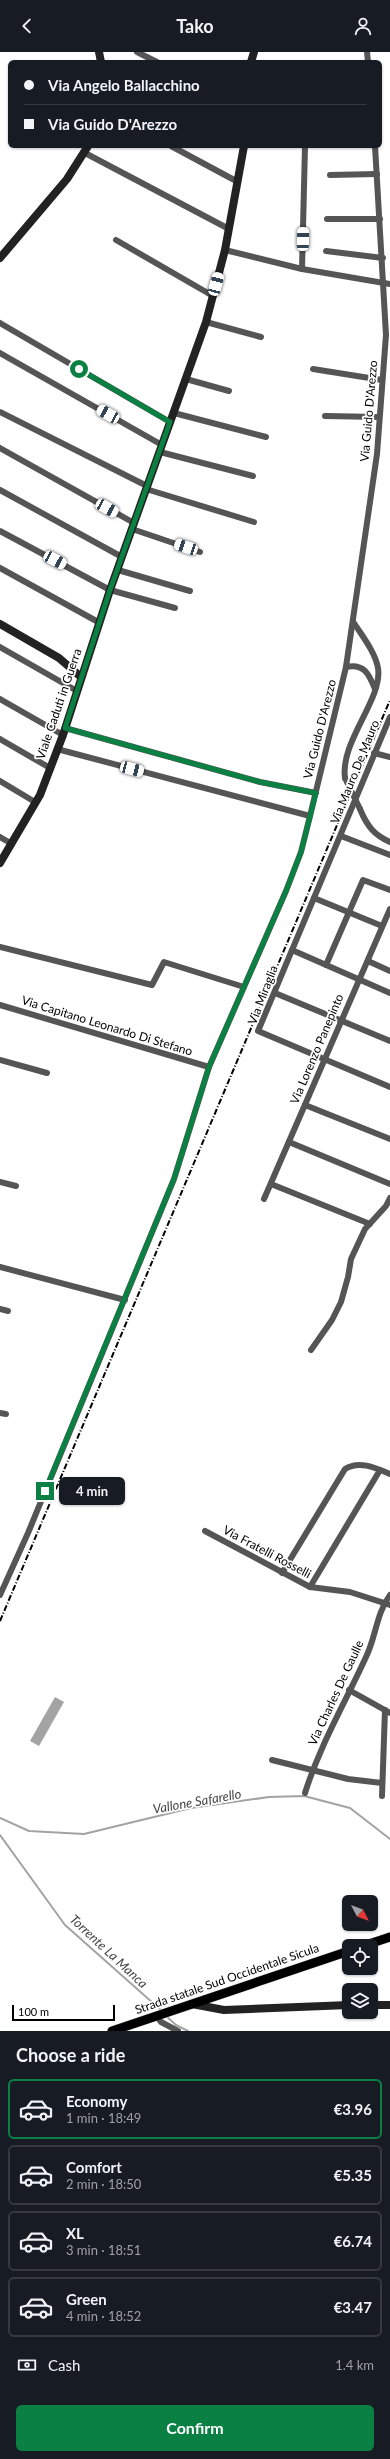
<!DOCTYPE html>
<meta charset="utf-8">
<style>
body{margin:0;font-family:Lato,sans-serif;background:#242831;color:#f1f3f6;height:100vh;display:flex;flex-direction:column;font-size:15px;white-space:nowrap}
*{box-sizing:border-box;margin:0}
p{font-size:13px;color:#9ea1a6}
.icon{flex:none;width:22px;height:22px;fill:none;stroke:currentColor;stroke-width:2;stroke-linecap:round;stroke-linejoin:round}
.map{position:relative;height:1979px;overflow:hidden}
.side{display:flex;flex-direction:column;background:#171b24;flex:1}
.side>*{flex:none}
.banner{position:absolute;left:8px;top:8px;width:374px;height:88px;border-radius:6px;box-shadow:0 1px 3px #0004;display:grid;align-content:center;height:88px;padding:0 16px;background:#171b24}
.needle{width:26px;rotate:131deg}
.controls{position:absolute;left:342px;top:1843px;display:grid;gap:8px}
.controls a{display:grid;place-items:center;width:36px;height:36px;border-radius:6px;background:#171b24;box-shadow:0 1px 3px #0004;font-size:20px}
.scale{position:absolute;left:12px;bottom:10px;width:103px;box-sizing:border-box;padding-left:4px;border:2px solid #000;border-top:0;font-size:11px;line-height:14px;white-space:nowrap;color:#000;-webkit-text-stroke:3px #fff;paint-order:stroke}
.end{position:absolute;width:18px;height:18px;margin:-9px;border:5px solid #0b8043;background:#fff;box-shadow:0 0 0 2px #fff}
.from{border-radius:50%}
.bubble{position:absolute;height:28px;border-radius:6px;background:#171b24;box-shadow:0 1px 3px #0004;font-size:13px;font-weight:700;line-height:28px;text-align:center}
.car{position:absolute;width:12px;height:24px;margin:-12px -6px;border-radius:5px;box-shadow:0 0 3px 1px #0007;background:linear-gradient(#fff 24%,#345 0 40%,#fff 0 76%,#345 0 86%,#fff 0)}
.banner b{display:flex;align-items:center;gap:14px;height:38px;font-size:15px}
.banner b+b{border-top:1px solid #363941}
.banner i{width:10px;height:10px;background:#f1f3f6}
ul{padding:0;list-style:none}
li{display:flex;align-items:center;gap:12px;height:60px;margin:0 8px 6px;padding:0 8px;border:2px solid #363941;border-radius:6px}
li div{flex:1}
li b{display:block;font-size:15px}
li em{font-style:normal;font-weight:700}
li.on{border-color:#0b8043}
li>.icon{width:36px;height:36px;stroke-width:1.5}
h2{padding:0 16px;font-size:18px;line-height:48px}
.pay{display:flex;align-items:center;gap:10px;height:44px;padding:0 16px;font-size:15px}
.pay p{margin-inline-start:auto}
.button{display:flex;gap:8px;margin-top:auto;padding:8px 16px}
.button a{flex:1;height:46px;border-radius:6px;background:#0b8043;color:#fff;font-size:16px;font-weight:700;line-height:46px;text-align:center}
header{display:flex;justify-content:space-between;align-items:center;height:52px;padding:0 16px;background:#171b24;font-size:18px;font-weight:700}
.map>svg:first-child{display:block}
.water{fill:#a3a3a3}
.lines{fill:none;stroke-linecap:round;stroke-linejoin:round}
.stream{stroke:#a3a3a3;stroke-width:2}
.primary-casing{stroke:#dbdbdb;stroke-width:10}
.street{stroke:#555;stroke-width:6}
.secondary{stroke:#222;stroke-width:8}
.primary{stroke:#000;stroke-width:9}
.rail{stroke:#000;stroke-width:2;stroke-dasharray:6 2 1 2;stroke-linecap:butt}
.street-bridge{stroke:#555;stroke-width:6}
.route{stroke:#0b8043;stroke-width:5}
.labels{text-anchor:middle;stroke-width:3.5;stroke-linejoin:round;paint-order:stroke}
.street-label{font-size:12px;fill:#000;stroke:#fff}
.water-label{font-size:13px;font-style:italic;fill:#444;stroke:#fff}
</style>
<header><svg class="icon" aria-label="back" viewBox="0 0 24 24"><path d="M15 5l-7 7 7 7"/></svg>Tako<svg class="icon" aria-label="person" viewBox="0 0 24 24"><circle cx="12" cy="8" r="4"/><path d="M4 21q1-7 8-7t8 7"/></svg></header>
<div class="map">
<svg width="390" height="1979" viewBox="0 0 390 1979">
<rect width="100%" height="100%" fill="#fff"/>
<polygon class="water" points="55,1645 64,1650 39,1694 30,1689"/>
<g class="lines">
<g class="stream">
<polyline points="0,1766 29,1779 84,1782 191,1756 269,1745 304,1744 350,1756 390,1787"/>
<polyline points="0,1783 65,1873 162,1959"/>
<polyline points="166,1964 176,1973 188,1979"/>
</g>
<defs>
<g id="primary">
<polyline points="363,1894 390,1885"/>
<polyline points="112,1979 349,1899"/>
</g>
</defs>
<use href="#primary" class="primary-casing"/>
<g class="street">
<polyline points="137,0 157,10"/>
<polyline points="367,0 368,10"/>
<polyline points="171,94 238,130"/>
<polyline points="85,101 229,177"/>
<polyline points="330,123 377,122"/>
<polyline points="327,167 380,167"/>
<polyline points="116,188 213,244"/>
<polyline points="225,198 302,217 390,232"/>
<polyline points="326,199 383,206"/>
<polyline points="302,217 305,94"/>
<polyline points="206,270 261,285"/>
<polyline points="0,271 170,370"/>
<polyline points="0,301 162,393"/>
<polyline points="313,317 382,328"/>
<polyline points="186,327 229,339"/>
<polyline points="0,360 147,434"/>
<polyline points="174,361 266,385"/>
<polyline points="325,364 379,365"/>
<polyline points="0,396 134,471"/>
<polyline points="160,400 253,424"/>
<polyline points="146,437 254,470"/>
<polyline points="0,438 122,505"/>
<polyline points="132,477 200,500"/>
<polyline points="0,479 110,538 175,556"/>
<polyline points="0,516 100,571"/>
<polyline points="118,518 190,539"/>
<polyline points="0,595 77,639"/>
<path d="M 346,615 C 364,611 369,622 375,637"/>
<polyline points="0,647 63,683"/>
<polyline points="390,665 258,979 390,1035"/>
<polyline points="65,676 260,730 316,741"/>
<polyline points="0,687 50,716"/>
<polyline points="57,697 310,764"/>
<polyline points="374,701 390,705"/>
<path d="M 345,726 C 340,689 383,647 378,616 C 375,600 363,585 354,571"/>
<polyline points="0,729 35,750"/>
<path d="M 360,757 C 367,774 374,783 390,790"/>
<polyline points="341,784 390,803"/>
<polyline points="0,785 12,792"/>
<polyline points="314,846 382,874"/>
<polyline points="0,895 152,933 164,910 244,935"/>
<polyline points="292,898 390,941"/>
<polyline points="368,909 390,919"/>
<polyline points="326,913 363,828 390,838"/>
<polyline points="275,941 390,989"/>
<polyline points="0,953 209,1015"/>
<polyline points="0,1008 47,1021"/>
<polyline points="305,1053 390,1087"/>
<polyline points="289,1090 390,1132"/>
<polyline points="0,1130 16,1134"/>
<polyline points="271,1132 370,1172"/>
<polyline points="264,1147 390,857"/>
<polyline points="0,1215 125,1248"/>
<polyline points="0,1257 8,1259"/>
<polyline points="311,1298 332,1268 341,1250 348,1225 351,1207 365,1177 386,1154 390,1146"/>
<polyline points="0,1361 6,1362"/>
<polyline points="205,1479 310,1535 350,1540 390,1553"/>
<path d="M 282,1521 L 345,1417 C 359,1408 376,1416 390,1422"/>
<polyline points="310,1535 380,1418"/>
<polyline points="0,1543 28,1481 174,1127 209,1015 286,839 301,800 310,764 346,615 377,402 386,283 375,94"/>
<polyline points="349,1638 390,1661"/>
<polyline points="272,1708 348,1727 382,1731"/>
<path d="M 305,1741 C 320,1693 345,1651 366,1605 C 376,1585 376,1562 390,1543"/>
<polyline points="382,1744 385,1658"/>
<polyline points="156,1963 161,1970 178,1979"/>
</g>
<g class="secondary">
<polyline points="99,0 101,10"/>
<polyline points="251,10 254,0"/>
<polyline points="0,206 67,127 88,94"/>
<polyline points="0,572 59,606 81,625"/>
<polyline points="0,811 40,743 63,683 110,538 206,270 225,198 244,94"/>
<polyline points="192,1952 224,1958 349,1953"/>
<polyline points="371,1953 390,1953"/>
</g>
<use href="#primary" class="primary"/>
<polyline class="rail" points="0,1569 390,648"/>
<polyline class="street-bridge" points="345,726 360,757"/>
</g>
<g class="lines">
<polyline class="route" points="45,1439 174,1127 209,1015 286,839 301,800 316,741 260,730 65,676 110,538 170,370 79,317"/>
</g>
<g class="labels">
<g class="street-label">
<text transform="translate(369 359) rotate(-85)" y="4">Via Guido D'Arezzo</text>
<text transform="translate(59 652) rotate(-71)" y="4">Viale Caduti in Guerra</text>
<text transform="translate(320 677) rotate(-76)" y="4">Via Guido D'Arezzo</text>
<text transform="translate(355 720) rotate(-68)" y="4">Via Mauro De Mauro</text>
<text transform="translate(263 943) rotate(-69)" y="4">Via Miraglia</text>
<text transform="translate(107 974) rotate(17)" y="4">Via Capitano Leonardo Di Stefano</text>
<text transform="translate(317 997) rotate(-67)" y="4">Via Lorenzo Panepinto</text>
<text transform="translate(267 1500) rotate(28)" y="4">Via Fratelli Rosselli</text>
<text transform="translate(336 1641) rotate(-65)" y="4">Via Charles De Gaulle</text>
<text transform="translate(227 1927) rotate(-19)" y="4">Strada statale Sud Occidentale Sicula</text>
</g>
<g class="water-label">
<text transform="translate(197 1749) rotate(-10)" y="5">Vallone Safarello</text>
<text transform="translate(109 1899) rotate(43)" y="5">Torrente La Manca</text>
</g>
</g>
</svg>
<div class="controls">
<a><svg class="needle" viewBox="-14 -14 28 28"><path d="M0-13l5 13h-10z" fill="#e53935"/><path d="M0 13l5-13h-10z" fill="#9ea1a6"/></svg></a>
<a><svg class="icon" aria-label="locate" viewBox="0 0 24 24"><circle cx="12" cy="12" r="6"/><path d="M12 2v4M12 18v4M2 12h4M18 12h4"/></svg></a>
<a><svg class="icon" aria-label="layers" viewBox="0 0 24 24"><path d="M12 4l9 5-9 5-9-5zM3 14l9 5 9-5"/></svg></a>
</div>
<div class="scale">100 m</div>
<i class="end from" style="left:79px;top:317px"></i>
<i class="end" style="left:45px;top:1439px"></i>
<div class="bubble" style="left:59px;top:1425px;width:66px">4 min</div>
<i class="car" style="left:303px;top:187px;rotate:1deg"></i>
<i class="car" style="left:216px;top:232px;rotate:15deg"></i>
<i class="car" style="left:108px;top:362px;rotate:299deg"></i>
<i class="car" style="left:107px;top:456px;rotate:119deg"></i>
<i class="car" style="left:186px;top:495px;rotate:288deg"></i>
<i class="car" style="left:55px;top:508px;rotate:118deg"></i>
<i class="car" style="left:132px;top:717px;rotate:105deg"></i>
<div class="banner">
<b><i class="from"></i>Via Angelo Ballacchino</b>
<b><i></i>Via Guido D'Arezzo</b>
</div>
</div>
<section class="side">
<h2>Choose a ride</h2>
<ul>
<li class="on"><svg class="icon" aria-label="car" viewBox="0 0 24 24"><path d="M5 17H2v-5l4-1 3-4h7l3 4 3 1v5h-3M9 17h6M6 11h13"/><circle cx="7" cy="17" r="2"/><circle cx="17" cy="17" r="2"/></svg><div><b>Economy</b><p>1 min · 18:49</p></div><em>€3.96</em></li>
<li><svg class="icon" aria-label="car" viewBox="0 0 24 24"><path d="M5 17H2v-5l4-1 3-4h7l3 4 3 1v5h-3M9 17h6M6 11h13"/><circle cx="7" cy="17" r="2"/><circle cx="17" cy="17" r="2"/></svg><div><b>Comfort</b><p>2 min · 18:50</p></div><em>€5.35</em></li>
<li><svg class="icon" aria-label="car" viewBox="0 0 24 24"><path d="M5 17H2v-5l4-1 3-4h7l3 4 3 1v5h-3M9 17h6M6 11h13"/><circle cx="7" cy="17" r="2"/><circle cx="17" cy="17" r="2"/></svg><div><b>XL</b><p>3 min · 18:51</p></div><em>€6.74</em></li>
<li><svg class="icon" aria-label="car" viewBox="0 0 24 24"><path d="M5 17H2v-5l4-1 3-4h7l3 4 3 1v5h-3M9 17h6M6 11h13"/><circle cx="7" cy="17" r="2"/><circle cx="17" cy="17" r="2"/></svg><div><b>Green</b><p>4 min · 18:52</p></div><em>€3.47</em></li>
</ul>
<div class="pay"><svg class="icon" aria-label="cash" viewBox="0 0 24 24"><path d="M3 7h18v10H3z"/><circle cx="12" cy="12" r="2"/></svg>Cash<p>1.4 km</p></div>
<div class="button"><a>Confirm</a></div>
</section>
